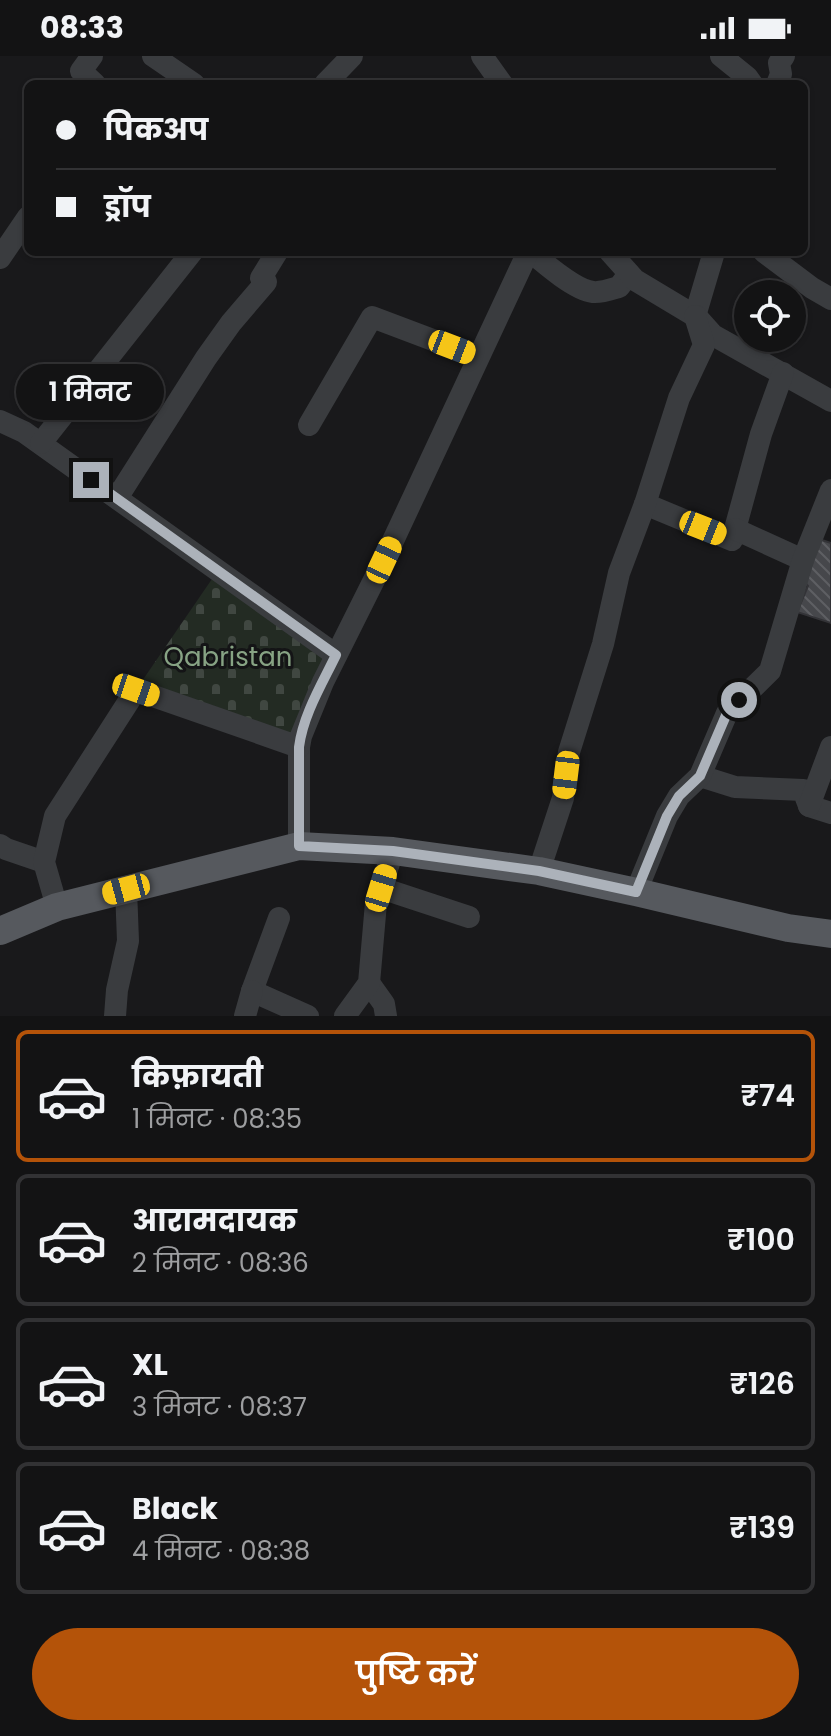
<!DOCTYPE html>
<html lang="hi">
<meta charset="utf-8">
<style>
body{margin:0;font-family:Poppins,"Noto Sans Devanagari",sans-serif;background:#202022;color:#f1f3f6;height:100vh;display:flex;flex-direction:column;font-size:30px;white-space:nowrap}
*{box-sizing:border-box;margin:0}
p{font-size:26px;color:#9d9ea0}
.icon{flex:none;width:44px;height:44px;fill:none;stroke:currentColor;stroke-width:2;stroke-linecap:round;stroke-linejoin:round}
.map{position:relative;height:960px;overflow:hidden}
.panel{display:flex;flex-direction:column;background:#131314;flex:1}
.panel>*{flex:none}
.banner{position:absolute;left:24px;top:24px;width:784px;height:176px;border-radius:12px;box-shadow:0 2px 6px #0004,0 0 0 2px #323234;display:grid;align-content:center;height:176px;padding:0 32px;background:#131314}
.tools{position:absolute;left:734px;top:224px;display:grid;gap:16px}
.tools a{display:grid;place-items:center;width:72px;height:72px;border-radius:50%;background:#131314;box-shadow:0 2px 6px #0004,0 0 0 2px #323234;font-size:40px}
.end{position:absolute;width:36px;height:36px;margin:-18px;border:10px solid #acb2ba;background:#111;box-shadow:0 0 0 4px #111}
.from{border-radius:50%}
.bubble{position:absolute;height:56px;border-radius:28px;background:#131314;box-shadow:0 2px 6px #0004,0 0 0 2px #323234;font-size:26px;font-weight:600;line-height:56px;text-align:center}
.car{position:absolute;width:24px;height:48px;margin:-24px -12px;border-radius:10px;box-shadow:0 0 6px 2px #0007;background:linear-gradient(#f5c518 24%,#345 0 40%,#f5c518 0 76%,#345 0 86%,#f5c518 0)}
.banner b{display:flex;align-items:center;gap:28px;height:76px;font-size:30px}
.banner b+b{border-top:2px solid #323234}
.banner i{width:20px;height:20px;background:#f1f3f6}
ul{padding:14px 0 0;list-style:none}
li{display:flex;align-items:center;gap:24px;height:132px;margin:0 16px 12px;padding:0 16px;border:4px solid #323234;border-radius:12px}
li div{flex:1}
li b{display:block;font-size:30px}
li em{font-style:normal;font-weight:600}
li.selected{border-color:#b45309}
li>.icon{width:72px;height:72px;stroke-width:1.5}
.primary-button{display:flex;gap:16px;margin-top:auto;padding:16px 32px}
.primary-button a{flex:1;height:92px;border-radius:48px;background:#b45309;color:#fff;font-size:32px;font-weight:600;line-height:92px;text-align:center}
.status{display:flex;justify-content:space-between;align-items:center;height:56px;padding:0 40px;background:#131314;direction:ltr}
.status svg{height:22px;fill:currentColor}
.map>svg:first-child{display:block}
.cemetery{fill:url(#cemetery-stones)}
.building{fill:url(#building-back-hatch);stroke:#333337;stroke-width:2}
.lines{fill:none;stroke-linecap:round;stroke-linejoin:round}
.minor{stroke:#3a3c3f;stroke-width:22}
.major{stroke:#56595e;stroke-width:28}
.route{stroke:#acb2ba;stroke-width:10}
.labels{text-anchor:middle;stroke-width:6;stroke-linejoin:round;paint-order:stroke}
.park-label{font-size:26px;fill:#87a384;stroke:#141416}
</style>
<div class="status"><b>08:33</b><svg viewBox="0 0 49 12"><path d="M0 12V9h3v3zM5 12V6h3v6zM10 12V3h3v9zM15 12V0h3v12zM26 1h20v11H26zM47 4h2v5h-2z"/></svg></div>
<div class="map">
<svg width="831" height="960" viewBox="0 0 831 960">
<defs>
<pattern id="cemetery-stones" width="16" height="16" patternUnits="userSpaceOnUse" patternTransform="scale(2)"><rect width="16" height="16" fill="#232b23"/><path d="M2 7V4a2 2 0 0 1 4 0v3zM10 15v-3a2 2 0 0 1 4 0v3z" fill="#404741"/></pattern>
<pattern id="building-back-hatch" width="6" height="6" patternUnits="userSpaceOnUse" patternTransform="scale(2)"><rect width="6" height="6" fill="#46474b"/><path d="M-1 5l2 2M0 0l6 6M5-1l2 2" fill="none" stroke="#5e5f63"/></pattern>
</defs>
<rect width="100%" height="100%" fill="#19191b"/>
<polygon class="cemetery" points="212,523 327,602 297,683 140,628"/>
<polygon class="building" points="816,482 831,487 831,567 797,556 808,530 796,517"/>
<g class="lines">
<g class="minor">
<polyline points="92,0 81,15 95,28"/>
<polyline points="153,0 194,28"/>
<polyline points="482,0 502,28"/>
<polyline points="721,0 747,21 752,28"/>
<polyline points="325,28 352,0"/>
<polyline points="777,28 781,18 779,7 784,0"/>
<path d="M 531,196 C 545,208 575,234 593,236 C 601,237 612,233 619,231 L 629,218"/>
<polyline points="610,196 635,224 695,260 714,196"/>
<polyline points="764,196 812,232 831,243"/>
<polyline points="0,202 28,161"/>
<polyline points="696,260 713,279 831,345"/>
<polyline points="0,365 24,376 336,599"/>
<polyline points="309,369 372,261 478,301"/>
<polyline points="41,387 192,196"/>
<polyline points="117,442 206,302 231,267 266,226 261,222 277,196"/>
<polyline points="645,448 732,484 761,378 783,317"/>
<polyline points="735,473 803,504"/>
<polyline points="299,691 299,790"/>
<polyline points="700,720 735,731 803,734 809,750 831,757"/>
<polyline points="809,750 831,691"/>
<polyline points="0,789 6,793 44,806"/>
<polyline points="539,815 563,742 569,696 603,588 619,517 645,448 679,342 704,289 695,260"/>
<polyline points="381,832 469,861"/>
<polyline points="636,836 667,760 679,740 700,720 727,657 770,615 803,504 831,434"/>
<polyline points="57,851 44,806 55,760 136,634 299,691 301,680 323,626 384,504 528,196"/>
<polyline points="279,862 252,935 308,960"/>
<polyline points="369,927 384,948 386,960"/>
<polyline points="115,960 117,934 128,885 126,833"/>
<polyline points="245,960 252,935"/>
<polyline points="345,960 369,927 376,847 393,795"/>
</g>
<polyline class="major" points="0,875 57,851 299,790 393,795 539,815 636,836 788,872 831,878"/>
</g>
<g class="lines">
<path class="route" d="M 91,424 L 336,599 C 322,628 303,659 299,691 L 299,790 L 393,795 L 539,815 L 636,836 L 667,760 L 679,740 L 700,720 L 727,657 L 739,644"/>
</g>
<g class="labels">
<g class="park-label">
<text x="228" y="610">Qabristan</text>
</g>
</g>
</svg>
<div class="tools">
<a><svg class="icon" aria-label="locate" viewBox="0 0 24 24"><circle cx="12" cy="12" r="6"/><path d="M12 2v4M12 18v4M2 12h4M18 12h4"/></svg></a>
</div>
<i class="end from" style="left:739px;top:644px"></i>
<i class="end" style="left:91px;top:424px"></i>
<div class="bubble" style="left:16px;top:308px;width:148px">1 मिनट</div>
<i class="car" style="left:452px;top:291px;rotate:111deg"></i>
<i class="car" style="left:703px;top:472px;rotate:112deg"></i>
<i class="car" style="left:384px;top:504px;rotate:25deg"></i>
<i class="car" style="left:136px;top:634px;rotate:109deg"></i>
<i class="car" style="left:566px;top:719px;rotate:187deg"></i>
<i class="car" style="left:381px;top:832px;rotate:17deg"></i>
<i class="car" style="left:126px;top:833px;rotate:255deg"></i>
<div class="banner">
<b><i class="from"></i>पिकअप</b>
<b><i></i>ड्रॉप</b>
</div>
</div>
<section class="panel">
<ul>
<li class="selected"><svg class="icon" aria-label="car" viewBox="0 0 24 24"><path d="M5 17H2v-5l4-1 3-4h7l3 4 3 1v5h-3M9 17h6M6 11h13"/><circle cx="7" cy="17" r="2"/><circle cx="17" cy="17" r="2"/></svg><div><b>किफ़ायती</b><p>1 मिनट · 08:35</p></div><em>₹74</em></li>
<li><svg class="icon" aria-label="car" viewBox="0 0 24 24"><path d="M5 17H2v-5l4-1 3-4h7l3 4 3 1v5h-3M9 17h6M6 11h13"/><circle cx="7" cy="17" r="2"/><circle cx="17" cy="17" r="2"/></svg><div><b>आरामदायक</b><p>2 मिनट · 08:36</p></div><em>₹100</em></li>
<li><svg class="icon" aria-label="car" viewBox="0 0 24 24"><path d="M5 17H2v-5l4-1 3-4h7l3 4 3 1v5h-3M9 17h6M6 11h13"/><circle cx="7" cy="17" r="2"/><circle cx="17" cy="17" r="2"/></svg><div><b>XL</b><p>3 मिनट · 08:37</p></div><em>₹126</em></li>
<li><svg class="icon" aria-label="car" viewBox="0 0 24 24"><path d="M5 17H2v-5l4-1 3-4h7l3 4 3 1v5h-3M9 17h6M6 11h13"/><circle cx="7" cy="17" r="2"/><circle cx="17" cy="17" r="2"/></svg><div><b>Black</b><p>4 मिनट · 08:38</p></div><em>₹139</em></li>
</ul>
<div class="primary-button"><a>पुष्टि करें</a></div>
</section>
